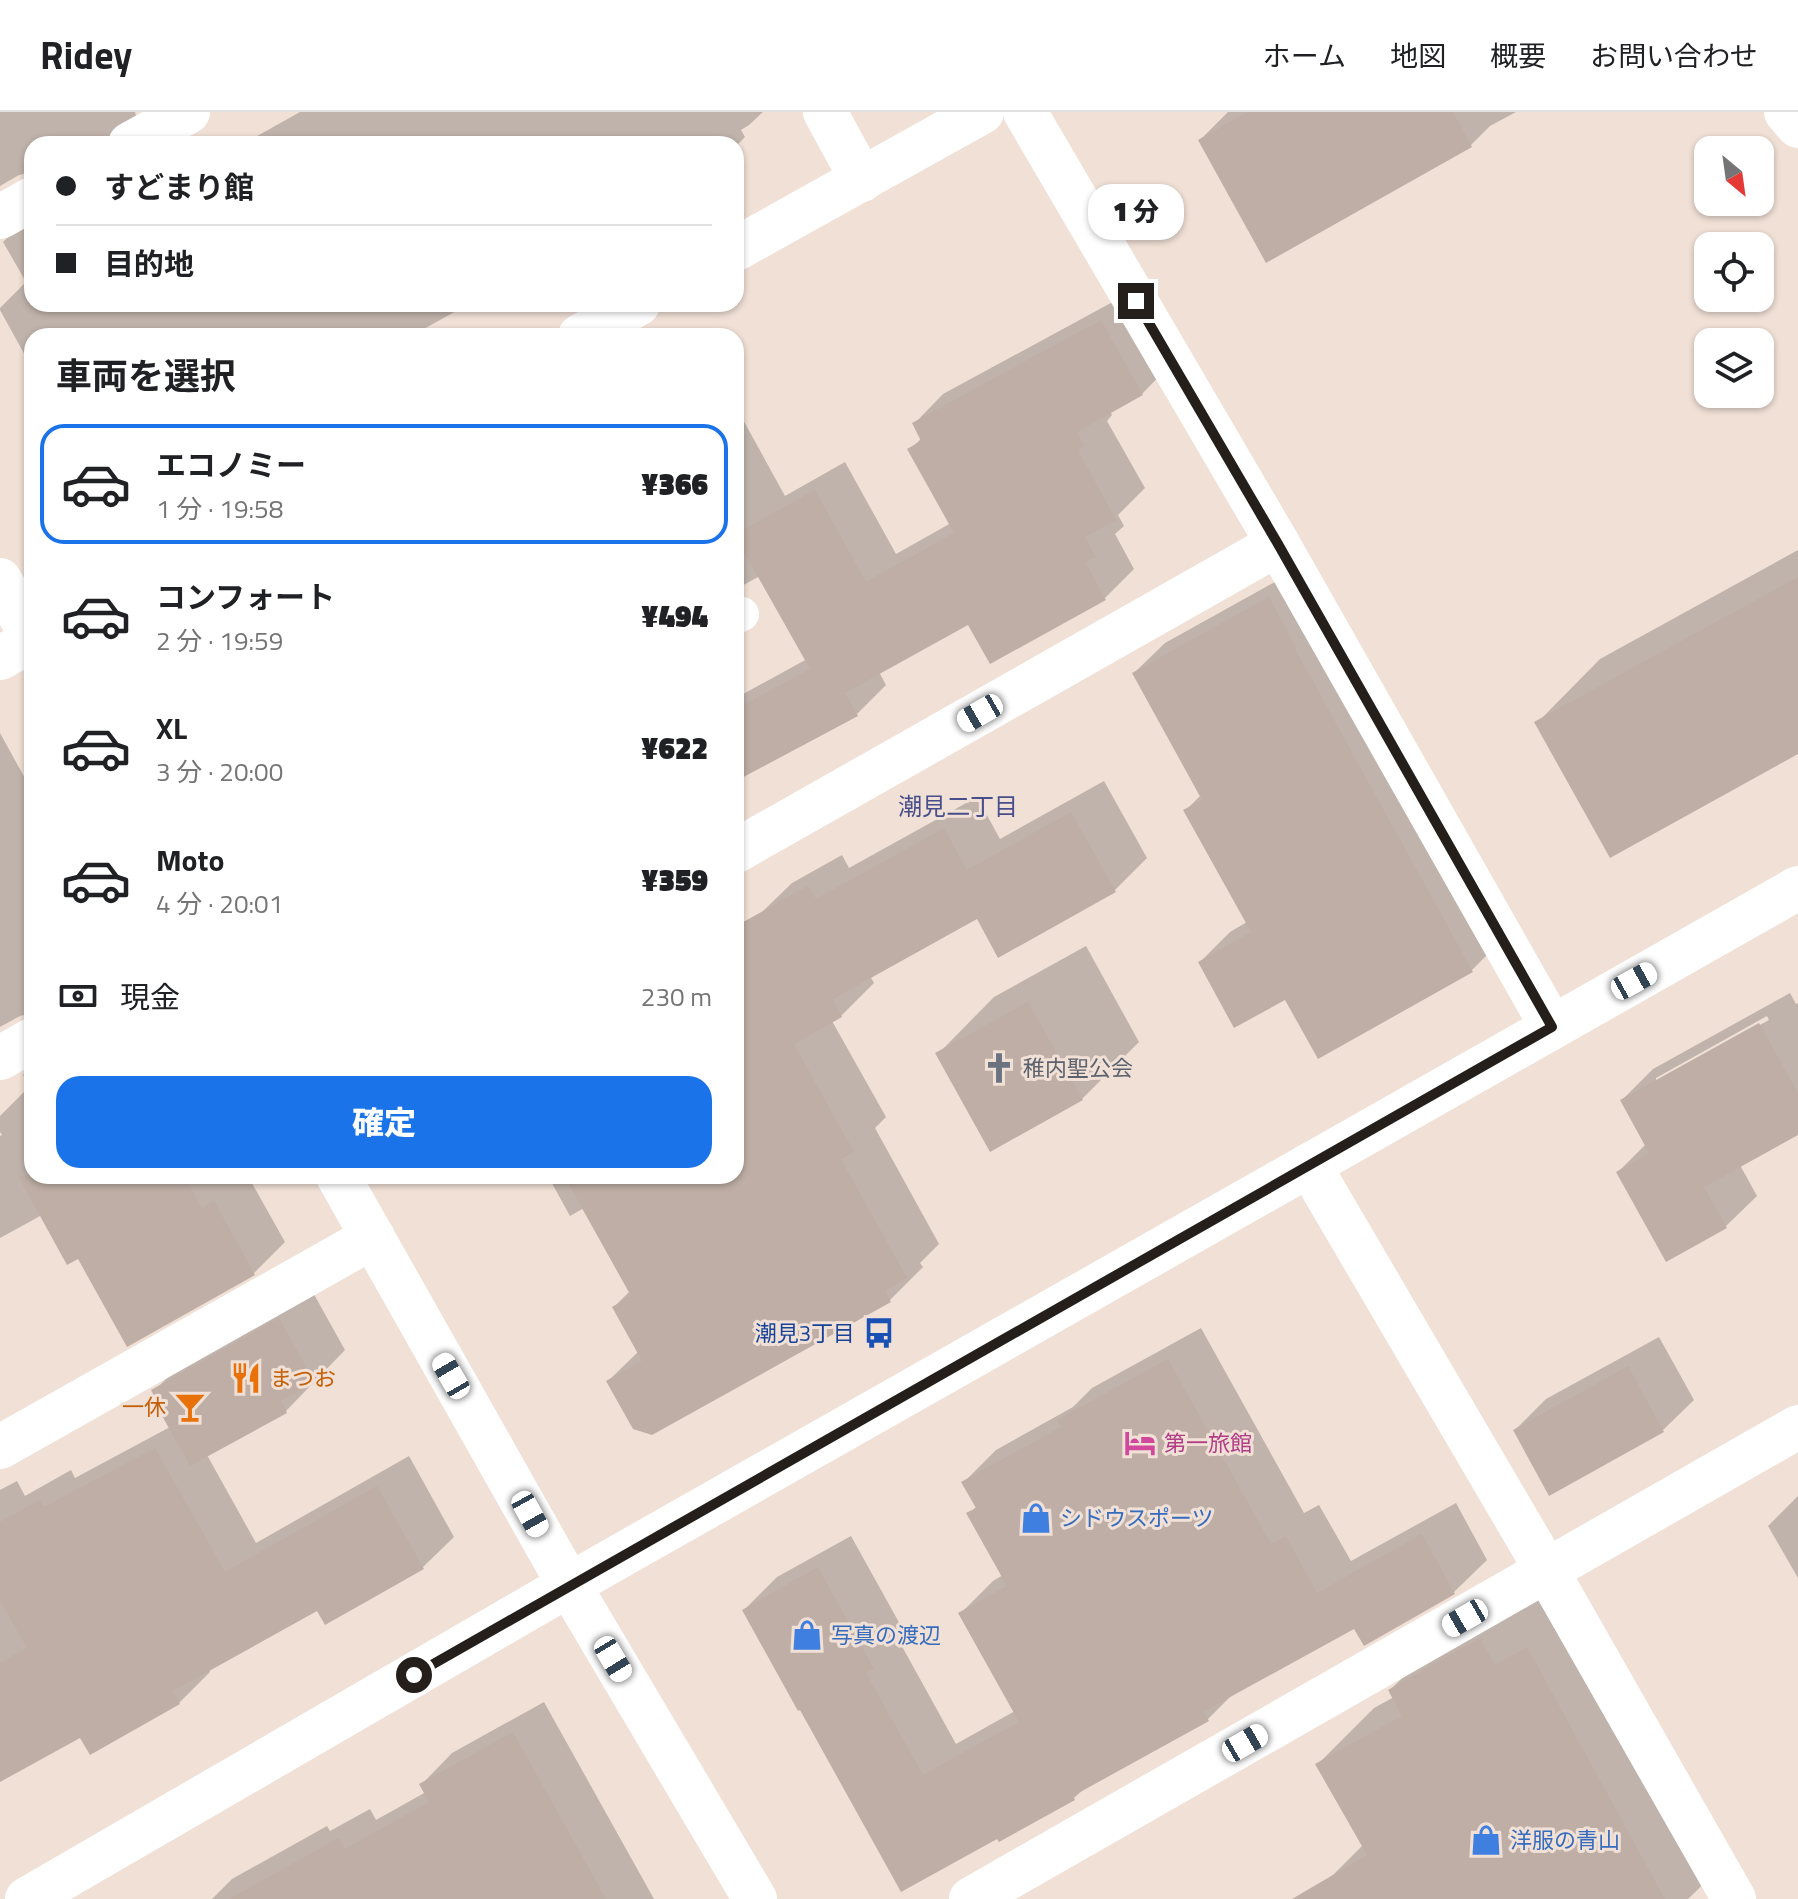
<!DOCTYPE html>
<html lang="ja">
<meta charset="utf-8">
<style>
body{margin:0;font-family:"Titillium Web","Noto Sans JP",sans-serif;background:#f2f2f2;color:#202124;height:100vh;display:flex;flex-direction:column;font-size:30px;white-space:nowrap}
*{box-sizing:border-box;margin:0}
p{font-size:26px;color:#757577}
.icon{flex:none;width:44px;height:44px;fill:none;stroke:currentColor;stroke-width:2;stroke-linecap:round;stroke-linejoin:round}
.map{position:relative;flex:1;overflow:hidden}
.details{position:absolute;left:24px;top:216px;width:720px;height:856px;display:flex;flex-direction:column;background:#fff;border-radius:24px;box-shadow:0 2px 6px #0004}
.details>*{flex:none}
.guide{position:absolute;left:24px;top:24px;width:720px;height:176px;border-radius:24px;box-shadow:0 2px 6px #0004;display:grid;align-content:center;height:176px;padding:0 32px;background:#fff}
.needle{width:52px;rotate:151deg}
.controls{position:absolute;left:1694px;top:24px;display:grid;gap:16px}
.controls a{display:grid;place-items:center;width:80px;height:80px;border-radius:16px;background:#fff;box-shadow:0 2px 6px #0004;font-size:40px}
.end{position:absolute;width:36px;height:36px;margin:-18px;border:10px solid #251f1b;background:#fff;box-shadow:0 0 0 4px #fff}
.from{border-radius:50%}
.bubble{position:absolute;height:56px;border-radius:24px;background:#fff;box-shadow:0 2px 6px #0004;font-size:26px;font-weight:800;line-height:56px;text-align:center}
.car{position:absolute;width:24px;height:48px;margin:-24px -12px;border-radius:10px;box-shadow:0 0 6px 2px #0007;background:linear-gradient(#fff 24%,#345 0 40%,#fff 0 76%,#345 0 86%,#fff 0)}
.guide b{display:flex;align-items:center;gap:28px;height:76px;font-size:30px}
.guide b+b{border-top:2px solid #e0e0e0}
.guide i{width:20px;height:20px;background:#202124}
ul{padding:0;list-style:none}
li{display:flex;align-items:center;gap:24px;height:120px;margin:0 16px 12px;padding:0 16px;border:4px solid transparent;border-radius:24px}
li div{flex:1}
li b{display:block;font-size:30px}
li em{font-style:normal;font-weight:800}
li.selected{border-color:#1a73e8}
li>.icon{width:72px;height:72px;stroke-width:1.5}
h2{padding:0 32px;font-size:36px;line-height:96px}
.pay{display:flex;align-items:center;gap:20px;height:88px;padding:0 32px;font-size:30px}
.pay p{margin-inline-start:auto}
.button{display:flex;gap:16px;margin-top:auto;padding:16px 32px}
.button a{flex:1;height:92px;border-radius:24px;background:#1a73e8;color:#fff;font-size:32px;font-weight:800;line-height:92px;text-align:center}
header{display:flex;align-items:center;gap:48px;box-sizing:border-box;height:112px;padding:0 40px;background:#fff;border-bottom:2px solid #e0e0e0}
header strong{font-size:38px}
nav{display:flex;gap:44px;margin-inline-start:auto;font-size:28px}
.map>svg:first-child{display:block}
.shadow{fill:#0003;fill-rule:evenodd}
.building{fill:#beaea5}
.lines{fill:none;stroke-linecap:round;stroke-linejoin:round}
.lane{stroke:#fff;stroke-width:34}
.street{stroke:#fff;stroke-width:44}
.secondary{stroke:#fff;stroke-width:44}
.route{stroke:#251f1b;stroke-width:10}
.labels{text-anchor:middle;stroke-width:6;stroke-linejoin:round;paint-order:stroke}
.worship-label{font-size:22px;fill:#5b616d;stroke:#f0e0d6;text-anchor:start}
.transit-label{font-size:22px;fill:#164399;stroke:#f0e0d6;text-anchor:end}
.food-label{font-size:22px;fill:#c56008;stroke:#f0e0d6;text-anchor:start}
.hotel-label{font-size:22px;fill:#b23c85;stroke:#f0e0d6;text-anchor:start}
.shop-label{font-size:22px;fill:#366cbe;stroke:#f0e0d6;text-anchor:start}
.neighbourhood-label{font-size:24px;fill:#474e8b;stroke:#f0e0d6}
</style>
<header>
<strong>Ridey</strong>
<nav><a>ホーム</a><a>地図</a><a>概要</a><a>お問い合わせ</a></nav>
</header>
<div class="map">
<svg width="1798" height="1787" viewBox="0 0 1798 1787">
<rect width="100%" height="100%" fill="#f0e0d6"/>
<g class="shadow">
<polygon points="0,0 135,0 138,12 173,24 178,32 32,32 32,60 19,63 0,74"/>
<polygon points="300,0 763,0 749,13 741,18 745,25 736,34 736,32 243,32"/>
<polygon points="1228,0 1516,0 1490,14 1471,33 1266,148 1200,28"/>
<polygon points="32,102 32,192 469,192 411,224 32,224 32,256 0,198 0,196 26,170 3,130"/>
<polygon points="1131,180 1171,252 1142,282 1110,299 1112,303 1107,309 1145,376 1118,403 1124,414 1115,422 1134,457 1105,486 969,510 879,560 886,573 857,602 749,660 736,671 736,586 807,547 760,464 736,477 736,295 785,384 845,350 896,442 951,411 910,337 922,326 914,312 943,282"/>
<polygon points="1798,438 1798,640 1537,611 1600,547"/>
<polygon points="1300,456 1502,828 1472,858 1286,885 1200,850 1230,820 1247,810 1186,698 1202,682 1134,561 1165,531"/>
<polygon points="0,621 32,679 32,694 30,696 32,699 32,901 20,904 0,915"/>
<polygon points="1104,669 1147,746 1114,779 978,805 870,864 874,871 841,904 832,909 886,1005 875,1016 939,1132 920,1151 923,1155 890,1188 652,1321 608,1269 639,1239 614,1195 630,1179 584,1096 570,1104 548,1064 736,1064 736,855 759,803 792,771 842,743 849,756 977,685 1000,727"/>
<polygon points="1086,834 1139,930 1082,987 938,942 994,885"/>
<path d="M 1790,881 L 1796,892 L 1798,891 L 1798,1021 L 1740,1053 L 1757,1084 L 1726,1114 L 1618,1060 L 1646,1032 L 1622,988 L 1653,957 ZM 1767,904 L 1769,908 L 1656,970 L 1656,966 Z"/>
<polygon points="32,955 32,1064 232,1064 233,1066 238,1064 248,1064 285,1130 254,1161 128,1232 79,1144 42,1103 0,1126 0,1024 2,1023 0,1020 0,1004 25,979 30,976 23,963"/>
<polygon points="311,1177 345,1238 286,1299 207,1343 256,1431 409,1344 454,1425 423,1455 326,1510 318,1497 209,1557 210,1560 179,1591 81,1623 0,1668 0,1378 17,1369 25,1384 71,1358 75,1366 170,1315 154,1279 185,1248"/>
<polygon points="1201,1216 1304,1401 1319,1393 1351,1449 1456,1391 1487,1448 1454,1480 1364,1531 1354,1514 1235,1580 1207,1608 1085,1676 1074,1686 997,1724 902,1777 744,1498 777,1465 851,1424 906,1523 899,1529 956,1632 1015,1599 961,1501 993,1469 1003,1463 969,1402 977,1394 964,1370 996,1338 1073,1295 1092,1276"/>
<polygon points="1659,1225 1694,1288 1663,1318 1515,1318 1546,1287"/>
<polygon points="1798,1384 1798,1466 1768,1414"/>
<polygon points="1537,1470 1730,1746 1688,1787 1341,1787 1329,1767 1363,1733 1317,1653 1374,1596 1394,1585 1390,1578 1447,1522"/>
<polygon points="544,1590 654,1787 212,1787 232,1767 327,1714 330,1719 370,1697 376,1708 426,1680 422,1672 452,1641"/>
</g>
<g class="building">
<polygon points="1248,0 1453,0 1472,35 1266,151 1198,28"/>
<polygon points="1101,208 1143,283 1077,320 1084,334 1078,338 1116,408 1085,425 1096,445 1085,450 1106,488 990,552 968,513 845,581 858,604 736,669 736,597 810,557 736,426 736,422 815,378 866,470 954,421 907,337 921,329 912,311"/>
<polygon points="1798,465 1798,642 1610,746 1534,610"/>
<polygon points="1269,485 1296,535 1294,535 1473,860 1318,947 1285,888 1234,916 1198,850 1251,820 1183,698 1202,688 1132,561"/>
<polygon points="1071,700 1116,780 998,846 977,807 833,887 842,905 794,932 854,1040 841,1047 907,1166 885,1179 891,1190 652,1323 633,1317 606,1269 642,1249 612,1195 631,1184 564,1064 736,1064 736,814 808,774 816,787 944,716 967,758"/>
<polygon points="1028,890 1083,988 990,1040 935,941"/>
<polygon points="1759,911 1798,981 1798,1023 1704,1075 1727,1116 1666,1150 1616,1060 1649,1041 1620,988"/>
<polygon points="18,1064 184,1064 202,1096 214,1089 255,1163 127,1235 78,1147 67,1153"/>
<polygon points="279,1206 315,1271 281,1289 287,1301 190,1354 151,1284 153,1282 151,1278"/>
<polygon points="1168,1247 1271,1432 1286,1424 1317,1481 1422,1422 1455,1482 1364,1534 1354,1517 1203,1600 1209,1609 1073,1684 1075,1688 999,1730 997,1727 901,1780 800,1598 798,1599 742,1498 818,1455 874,1557 866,1561 923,1663 1019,1610 958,1501 1007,1474 966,1401 976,1396 961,1370 1061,1315 1057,1308"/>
<polygon points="1628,1254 1664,1320 1549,1384 1513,1318"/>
<polygon points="155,1336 225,1460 377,1374 424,1457 325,1513 317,1499 173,1579 180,1592 90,1643 80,1626 0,1670 0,1551 27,1536 0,1489 0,1410 40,1388 44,1395"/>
<polygon points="1480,1526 1495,1553 1527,1535 1665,1787 1292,1787 1367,1743 1315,1652 1402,1604 1388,1578"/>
<polygon points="513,1620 606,1787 229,1787 339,1726 345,1737 429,1690 419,1672"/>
</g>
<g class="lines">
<polyline class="lane" points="736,505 742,502"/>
<g class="street">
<polyline points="825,0 862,68"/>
<polyline points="1025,0 1278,432 1552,915"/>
<polyline points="130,32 188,0"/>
<polyline points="0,105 32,87"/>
<polyline points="0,546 32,528"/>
<polyline points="736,739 1278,432"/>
<polyline points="0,946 32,928"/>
<polyline points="1309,1053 1547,1459 1734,1787"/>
<polyline points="0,1335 373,1125"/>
<polyline points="971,1787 1798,1315"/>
</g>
<g class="secondary">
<polyline points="1786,0 1798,14"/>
<polyline points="736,137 982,0"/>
<polyline points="580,224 638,192"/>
<polyline points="0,468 32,525"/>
<polyline points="338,1064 569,1473 755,1787"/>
<polyline points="27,1787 569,1473 1798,776"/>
</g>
</g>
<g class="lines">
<polyline class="route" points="414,1563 1552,915 1278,432 1136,189"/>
</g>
<defs>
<symbol id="church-bare" viewBox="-9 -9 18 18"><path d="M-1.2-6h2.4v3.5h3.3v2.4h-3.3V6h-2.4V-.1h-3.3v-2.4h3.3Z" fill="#6b7280" stroke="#f0e0d6" stroke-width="2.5" paint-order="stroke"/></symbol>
<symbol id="bus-bare" viewBox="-9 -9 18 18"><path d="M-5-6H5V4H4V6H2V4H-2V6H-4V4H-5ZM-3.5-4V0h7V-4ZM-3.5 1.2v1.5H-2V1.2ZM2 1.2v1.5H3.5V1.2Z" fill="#1a4fb4" stroke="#f0e0d6" stroke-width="2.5" paint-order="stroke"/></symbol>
<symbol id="restaurant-bare" viewBox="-9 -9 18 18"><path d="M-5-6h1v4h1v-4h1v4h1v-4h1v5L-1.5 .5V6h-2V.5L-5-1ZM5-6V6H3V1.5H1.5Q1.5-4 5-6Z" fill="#e8710a" stroke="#f0e0d6" stroke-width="2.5" paint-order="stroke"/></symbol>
<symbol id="bar-bare" viewBox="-9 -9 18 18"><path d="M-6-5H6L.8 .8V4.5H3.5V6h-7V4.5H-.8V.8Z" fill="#e8710a" stroke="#f0e0d6" stroke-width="2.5" paint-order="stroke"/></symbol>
<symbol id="hotel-bare" viewBox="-9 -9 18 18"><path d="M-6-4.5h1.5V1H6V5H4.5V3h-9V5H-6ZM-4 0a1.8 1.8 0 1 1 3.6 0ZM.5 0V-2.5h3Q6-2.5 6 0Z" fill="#d1479c" stroke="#f0e0d6" stroke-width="2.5" paint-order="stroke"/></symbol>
<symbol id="shop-bare" viewBox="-9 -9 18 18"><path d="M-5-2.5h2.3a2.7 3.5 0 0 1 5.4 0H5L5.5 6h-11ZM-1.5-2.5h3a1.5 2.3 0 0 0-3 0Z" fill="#3f7fe0" stroke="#f0e0d6" stroke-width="2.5" paint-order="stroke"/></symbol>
</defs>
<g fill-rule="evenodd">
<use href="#church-bare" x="977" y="934" width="44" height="44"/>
<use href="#bus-bare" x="857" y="1199" width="44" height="44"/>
<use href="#restaurant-bare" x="224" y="1244" width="44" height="44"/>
<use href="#bar-bare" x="168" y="1273" width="44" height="44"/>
<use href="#hotel-bare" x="1118" y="1309" width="44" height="44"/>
<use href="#shop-bare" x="1014" y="1384" width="44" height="44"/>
<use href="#shop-bare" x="785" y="1501" width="44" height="44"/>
<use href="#shop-bare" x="1464" y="1706" width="44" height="44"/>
</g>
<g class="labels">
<g class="worship-label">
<text x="1023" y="964">稚内聖公会</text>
</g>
<g class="transit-label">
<text x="855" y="1229">潮見3丁目</text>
</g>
<g class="food-label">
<text x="270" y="1274">まつお</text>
<text x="166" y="1303" text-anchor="end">一休</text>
</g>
<g class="hotel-label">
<text x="1164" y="1339">第一旅館</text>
</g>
<g class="shop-label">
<text x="1060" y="1414">シドウスポーツ</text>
<text x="831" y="1531">写真の渡辺</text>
<text x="1510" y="1736">洋服の青山</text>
</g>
<g class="neighbourhood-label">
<text x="958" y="703">潮見二丁目</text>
</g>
</g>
</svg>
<div class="controls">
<a><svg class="needle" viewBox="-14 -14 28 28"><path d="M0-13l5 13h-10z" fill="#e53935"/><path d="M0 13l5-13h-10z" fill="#757577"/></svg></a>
<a><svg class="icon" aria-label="locate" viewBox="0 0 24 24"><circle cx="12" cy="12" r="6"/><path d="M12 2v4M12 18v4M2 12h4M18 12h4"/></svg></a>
<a><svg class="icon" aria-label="layers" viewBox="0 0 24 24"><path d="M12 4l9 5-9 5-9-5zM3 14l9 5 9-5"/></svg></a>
</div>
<i class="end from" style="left:414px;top:1563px"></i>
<i class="end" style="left:1136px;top:189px"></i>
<div class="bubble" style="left:1088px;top:72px;width:96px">1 分</div>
<i class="car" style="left:980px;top:601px;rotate:240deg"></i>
<i class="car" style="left:1634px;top:869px;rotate:61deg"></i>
<i class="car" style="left:451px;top:1264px;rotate:330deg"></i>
<i class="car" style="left:530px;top:1402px;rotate:151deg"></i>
<i class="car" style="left:1465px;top:1506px;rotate:240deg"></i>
<i class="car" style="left:613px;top:1547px;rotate:149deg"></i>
<i class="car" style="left:1245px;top:1631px;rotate:60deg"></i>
<div class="guide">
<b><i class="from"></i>すどまり館</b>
<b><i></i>目的地</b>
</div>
<section class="details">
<h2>車両を選択</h2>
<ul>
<li class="selected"><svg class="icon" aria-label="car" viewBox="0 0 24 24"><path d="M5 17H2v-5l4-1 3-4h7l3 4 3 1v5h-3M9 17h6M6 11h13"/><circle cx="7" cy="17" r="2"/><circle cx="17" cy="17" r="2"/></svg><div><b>エコノミー</b><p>1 分 · 19:58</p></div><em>¥366</em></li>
<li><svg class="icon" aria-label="car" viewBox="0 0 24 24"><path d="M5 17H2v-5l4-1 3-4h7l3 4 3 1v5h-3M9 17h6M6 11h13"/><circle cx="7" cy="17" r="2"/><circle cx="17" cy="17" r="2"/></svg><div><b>コンフォート</b><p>2 分 · 19:59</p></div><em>¥494</em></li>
<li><svg class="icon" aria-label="car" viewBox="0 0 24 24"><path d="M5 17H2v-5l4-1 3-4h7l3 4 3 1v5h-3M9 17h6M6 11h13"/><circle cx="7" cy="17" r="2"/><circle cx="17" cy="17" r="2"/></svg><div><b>XL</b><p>3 分 · 20:00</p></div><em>¥622</em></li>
<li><svg class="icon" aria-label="car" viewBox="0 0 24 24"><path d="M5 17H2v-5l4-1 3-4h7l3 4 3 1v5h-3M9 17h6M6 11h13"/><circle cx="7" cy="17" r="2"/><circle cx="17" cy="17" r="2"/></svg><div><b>Moto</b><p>4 分 · 20:01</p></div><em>¥359</em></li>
</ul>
<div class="pay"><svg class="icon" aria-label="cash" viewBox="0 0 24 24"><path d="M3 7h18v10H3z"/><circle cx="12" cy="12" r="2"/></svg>現金<p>230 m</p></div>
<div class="button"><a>確定</a></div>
</section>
</div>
